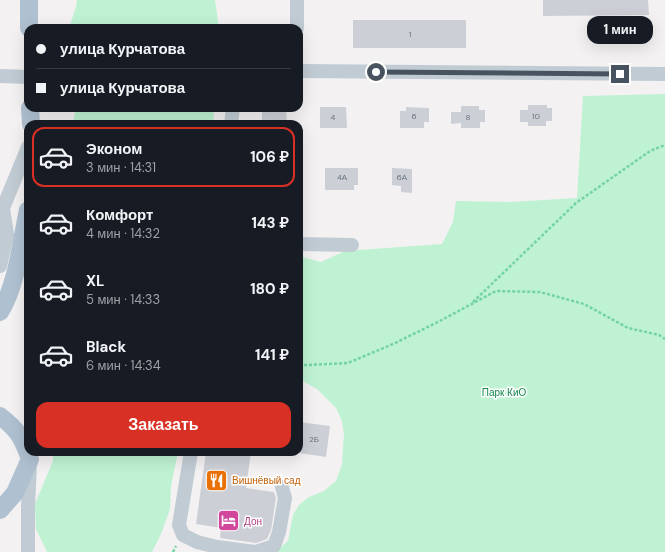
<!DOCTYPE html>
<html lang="ru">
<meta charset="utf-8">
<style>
body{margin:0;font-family:"DM Sans",sans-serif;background:#20242c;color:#f1f3f6;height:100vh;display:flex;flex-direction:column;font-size:15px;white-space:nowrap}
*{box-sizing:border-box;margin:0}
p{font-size:13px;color:#9ea1a6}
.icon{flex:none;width:22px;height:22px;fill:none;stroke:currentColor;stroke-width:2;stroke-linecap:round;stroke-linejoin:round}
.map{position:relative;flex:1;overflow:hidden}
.details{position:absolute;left:24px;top:120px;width:279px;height:336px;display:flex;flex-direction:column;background:#171b24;border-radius:12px;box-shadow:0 4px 16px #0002}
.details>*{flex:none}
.hud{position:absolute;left:24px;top:24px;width:279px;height:88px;border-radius:12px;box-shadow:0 4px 16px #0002;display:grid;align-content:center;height:88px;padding:0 12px;background:#171b24}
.end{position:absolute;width:18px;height:18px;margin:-9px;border:5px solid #475460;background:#fff;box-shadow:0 0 0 2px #fff}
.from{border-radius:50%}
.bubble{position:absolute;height:28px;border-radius:12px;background:#171b24;box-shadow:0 4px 16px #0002;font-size:13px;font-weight:700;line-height:28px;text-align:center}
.hud b{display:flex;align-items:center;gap:14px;height:38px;font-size:15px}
.hud b+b{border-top:1px solid #363941}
.hud i{width:10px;height:10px;background:#f1f3f6}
ul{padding:7px 0 0;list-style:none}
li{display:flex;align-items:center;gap:12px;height:60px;margin:0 8px 6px;padding:0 4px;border:2px solid transparent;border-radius:12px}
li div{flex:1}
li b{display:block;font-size:15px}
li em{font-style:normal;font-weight:700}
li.on{border-color:#d93025}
li>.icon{width:36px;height:36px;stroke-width:1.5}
.action{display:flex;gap:8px;margin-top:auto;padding:8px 12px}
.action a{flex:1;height:46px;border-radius:12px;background:#d93025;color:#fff;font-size:16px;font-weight:700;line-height:46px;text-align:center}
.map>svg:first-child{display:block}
.green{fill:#bef2d2}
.building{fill:#ccd0d6}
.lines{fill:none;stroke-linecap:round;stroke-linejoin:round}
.path{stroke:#73d3a3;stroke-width:2.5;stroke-dasharray:3 2;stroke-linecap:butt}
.minor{stroke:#c1cbd3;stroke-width:14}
.major{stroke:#afc0d1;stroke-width:18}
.route{stroke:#475460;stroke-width:5}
.labels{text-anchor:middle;stroke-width:3;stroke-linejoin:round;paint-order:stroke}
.number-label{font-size:8px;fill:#68737e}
.park-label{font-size:10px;fill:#12874c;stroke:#fff}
.food-label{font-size:10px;fill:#c56008;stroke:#fff;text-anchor:start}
.hotel-label{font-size:10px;fill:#b23c85;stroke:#fff;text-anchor:start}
</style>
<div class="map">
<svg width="665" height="552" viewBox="0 0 665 552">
<rect width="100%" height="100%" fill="#f3f1f1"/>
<g class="green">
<polygon points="77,0 215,0 219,28 69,28 76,7"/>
<polygon points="665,94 665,552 275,552 288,541 293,515 299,505 309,497 324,491 336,481 342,464 344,434 342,421 336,408 317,389 299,379 299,256 321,262 345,251 442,244 453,222 456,201 511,202 577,198 583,96"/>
<polygon points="80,108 210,108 214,113 213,124 73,124 75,112"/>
<polygon points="53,452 178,452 171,486 170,509 161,534 152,552 47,552 36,529 35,504 53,461"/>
</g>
<g class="building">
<polygon points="543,0 648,0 649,15 543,16"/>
<rect x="353" y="20" width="113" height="28"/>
<polygon points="528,105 547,105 547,108 552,108 552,121 546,121 546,126 528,126 528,122 520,122 520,110 528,110"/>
<polygon points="461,106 479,106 479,110 485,110 485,122 480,122 480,128 461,128 461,123 451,124 451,112 461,112"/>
<polygon points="320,107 346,107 347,128 320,128"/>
<polygon points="406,107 429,108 429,122 424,122 424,128 400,128 400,111 406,111"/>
<polygon points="263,108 286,108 287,121 280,121 281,124 262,124 262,110 263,110"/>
<polygon points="325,168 358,168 358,185 354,185 354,190 325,190"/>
<polygon points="392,168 412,169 412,193 401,192 401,186 392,185"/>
<polygon points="299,422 330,426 326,457 299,453"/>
<polygon points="206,452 251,452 246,488 274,492 276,498 271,530 267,539 256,543 220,538 221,528 196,524"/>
</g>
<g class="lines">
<g class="path">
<polyline points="473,302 576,203 650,151 665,145"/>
<polyline points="299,365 309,365 348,363 393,344 436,323 496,291 540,292 584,304 628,328 659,335 665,339"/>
<polyline points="173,552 176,546"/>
</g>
<g class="minor">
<polyline points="297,0 297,28"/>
<polyline points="299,71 665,74"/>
<polyline points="0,76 28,77"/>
<polyline points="231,124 233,108"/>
<polyline points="299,244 352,245"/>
<polyline points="0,266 7,235 3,208 28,147"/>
<polyline points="191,452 179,525 183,535 197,542 217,547 256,552"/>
<polyline points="28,552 28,506 30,464"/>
<polyline points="256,552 274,546 279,532 285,498 282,487"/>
</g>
<g class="major">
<polyline points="29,0 29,28"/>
<polyline points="30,108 31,124"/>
<path d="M 0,312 C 17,285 21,242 28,210"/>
<path d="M 0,416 C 18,430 22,437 30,459 L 15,493 L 0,510"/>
</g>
</g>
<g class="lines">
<polyline class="route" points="376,72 620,74"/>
</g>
<defs>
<symbol id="restaurant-square" viewBox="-11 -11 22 22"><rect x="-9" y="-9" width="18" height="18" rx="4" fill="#e8710a" stroke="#fff"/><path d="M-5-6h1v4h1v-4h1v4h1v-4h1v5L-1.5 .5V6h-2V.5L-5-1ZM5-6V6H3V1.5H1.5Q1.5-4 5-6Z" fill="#fff"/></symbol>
<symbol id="hotel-square" viewBox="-11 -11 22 22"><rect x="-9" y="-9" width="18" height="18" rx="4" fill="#d1479c" stroke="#fff"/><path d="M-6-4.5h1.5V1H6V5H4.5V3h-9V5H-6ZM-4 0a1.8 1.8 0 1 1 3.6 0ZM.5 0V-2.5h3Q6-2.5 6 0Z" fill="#fff"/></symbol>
</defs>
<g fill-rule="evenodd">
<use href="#restaurant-square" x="204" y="468" width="25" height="25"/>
<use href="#hotel-square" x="216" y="508" width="25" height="25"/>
</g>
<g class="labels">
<g class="number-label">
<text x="410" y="37">1</text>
<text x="414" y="119">6</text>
<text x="536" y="119">10</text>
<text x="333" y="120">4</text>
<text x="468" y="120">8</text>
<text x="342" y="180">4А</text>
<text x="402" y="180">6А</text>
<text x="314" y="442">2Б</text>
</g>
<g class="park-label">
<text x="504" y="396">Парк КиО</text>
</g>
<g class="food-label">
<text x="232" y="484">Вишнёвый сад</text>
</g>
<g class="hotel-label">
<text x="244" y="525">Дон</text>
</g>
</g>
</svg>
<i class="end from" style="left:376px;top:72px"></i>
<i class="end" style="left:620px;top:74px"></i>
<div class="bubble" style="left:587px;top:16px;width:66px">1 мин</div>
<div class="hud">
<b><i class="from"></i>улица Курчатова</b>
<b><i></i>улица Курчатова</b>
</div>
<section class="details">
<ul>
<li class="on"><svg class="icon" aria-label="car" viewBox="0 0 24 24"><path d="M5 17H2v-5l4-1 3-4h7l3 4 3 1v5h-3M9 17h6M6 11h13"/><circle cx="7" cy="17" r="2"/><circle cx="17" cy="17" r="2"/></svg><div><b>Эконом</b><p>3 мин · 14:31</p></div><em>106 ₽</em></li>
<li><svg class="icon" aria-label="car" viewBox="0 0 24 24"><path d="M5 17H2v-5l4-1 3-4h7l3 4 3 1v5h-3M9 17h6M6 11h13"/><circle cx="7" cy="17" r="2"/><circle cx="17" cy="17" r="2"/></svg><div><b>Комфорт</b><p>4 мин · 14:32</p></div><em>143 ₽</em></li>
<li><svg class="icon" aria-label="car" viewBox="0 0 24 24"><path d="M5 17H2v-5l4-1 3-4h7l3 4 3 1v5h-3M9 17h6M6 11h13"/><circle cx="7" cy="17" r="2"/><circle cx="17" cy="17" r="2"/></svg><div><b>XL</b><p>5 мин · 14:33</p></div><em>180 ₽</em></li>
<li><svg class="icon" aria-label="car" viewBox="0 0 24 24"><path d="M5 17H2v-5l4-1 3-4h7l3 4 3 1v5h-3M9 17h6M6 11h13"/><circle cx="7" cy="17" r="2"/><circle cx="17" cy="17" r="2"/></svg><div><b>Black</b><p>6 мин · 14:34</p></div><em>141 ₽</em></li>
</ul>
<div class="action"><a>Заказать</a></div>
</section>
</div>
